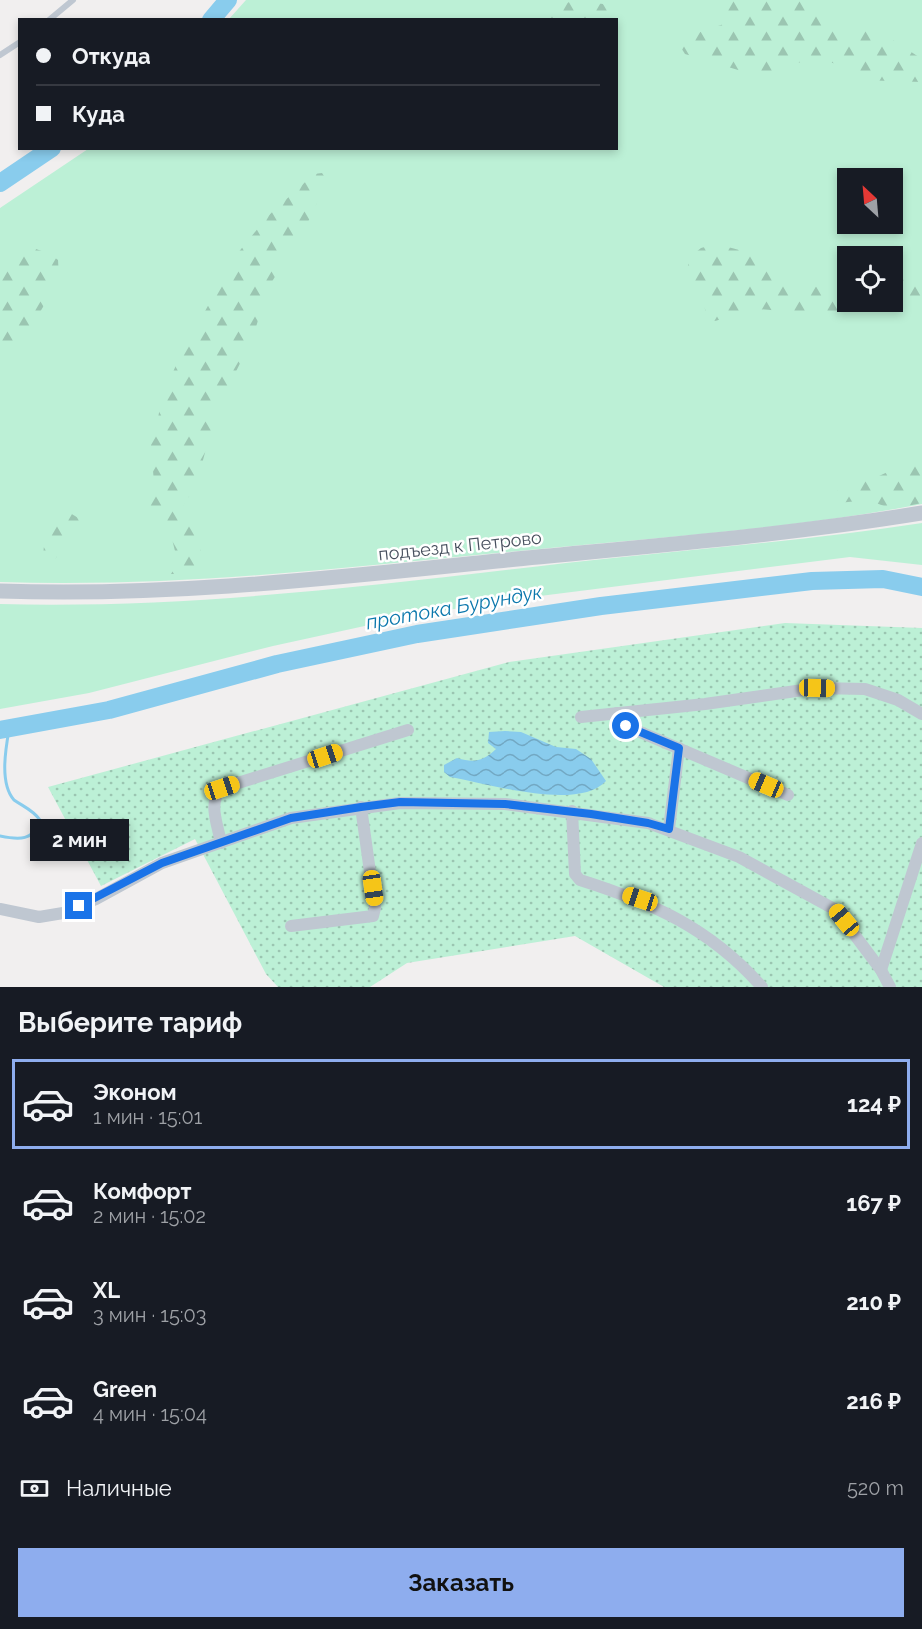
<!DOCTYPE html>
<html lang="ru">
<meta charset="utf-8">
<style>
body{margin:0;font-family:Raleway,sans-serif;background:#20242c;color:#f1f3f6;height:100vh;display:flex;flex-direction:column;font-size:22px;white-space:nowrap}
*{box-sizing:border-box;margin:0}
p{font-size:20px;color:#9ea1a6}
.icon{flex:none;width:33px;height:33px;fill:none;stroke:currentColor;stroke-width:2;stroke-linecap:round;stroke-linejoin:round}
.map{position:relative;height:987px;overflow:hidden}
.side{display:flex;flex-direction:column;background:#171b24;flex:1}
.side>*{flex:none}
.top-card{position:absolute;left:18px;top:18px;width:600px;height:132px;border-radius:0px;box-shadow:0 3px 9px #0003;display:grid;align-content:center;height:132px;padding:0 18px;background:#171b24}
.needle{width:39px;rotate:334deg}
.controls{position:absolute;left:837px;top:168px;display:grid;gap:12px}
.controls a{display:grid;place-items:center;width:66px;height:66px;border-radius:0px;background:#171b24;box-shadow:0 3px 9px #0003;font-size:30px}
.end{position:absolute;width:27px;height:27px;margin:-14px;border:8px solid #1a73e8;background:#fff;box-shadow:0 0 0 3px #fff}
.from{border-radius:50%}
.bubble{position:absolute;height:42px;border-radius:0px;background:#171b24;box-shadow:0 3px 9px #0003;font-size:20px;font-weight:700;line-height:42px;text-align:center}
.car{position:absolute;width:18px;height:36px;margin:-18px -9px;border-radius:8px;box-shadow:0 0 4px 2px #0007;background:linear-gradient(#f5c518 24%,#345 0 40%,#f5c518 0 76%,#345 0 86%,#f5c518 0)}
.top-card b{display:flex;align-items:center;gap:21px;height:57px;font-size:22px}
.top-card b+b{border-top:2px solid #363941}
.top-card i{width:15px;height:15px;background:#f1f3f6}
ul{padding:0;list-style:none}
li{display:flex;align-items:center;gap:18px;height:90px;margin:0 12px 9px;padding:0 6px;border:3px solid transparent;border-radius:0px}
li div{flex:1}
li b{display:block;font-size:22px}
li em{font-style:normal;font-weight:700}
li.selected{border-color:#8eadee}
li>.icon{width:54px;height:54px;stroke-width:1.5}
h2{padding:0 18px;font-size:27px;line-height:72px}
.pay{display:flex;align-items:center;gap:15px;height:66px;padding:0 18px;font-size:22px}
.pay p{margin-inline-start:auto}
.action{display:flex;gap:12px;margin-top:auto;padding:12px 18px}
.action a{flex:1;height:69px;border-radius:0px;background:#8eadee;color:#111;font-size:24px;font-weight:700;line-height:69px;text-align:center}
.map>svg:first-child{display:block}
.grass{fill:#bcf0d6;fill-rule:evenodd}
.forest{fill:url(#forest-firs)}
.garden{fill:url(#garden-dots)}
.water{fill:url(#water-waves)}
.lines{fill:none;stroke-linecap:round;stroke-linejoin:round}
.stream{stroke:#89cced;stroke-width:3}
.river{stroke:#89cced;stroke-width:18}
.service{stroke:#bfc7d1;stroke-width:6}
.minor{stroke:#bfc7d1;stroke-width:12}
.tertiary{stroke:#bfc7d1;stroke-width:15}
.route{stroke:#1a73e8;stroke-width:8}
.labels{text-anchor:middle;stroke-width:5;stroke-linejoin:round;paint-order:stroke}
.street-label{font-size:18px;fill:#464f5d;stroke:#fff}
.water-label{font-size:20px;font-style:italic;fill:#0a77ac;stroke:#fff}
</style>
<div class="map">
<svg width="922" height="987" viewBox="0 0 922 987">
<defs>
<pattern id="forest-firs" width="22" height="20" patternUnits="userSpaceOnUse" patternTransform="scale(1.5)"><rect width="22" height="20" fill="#bcf0d6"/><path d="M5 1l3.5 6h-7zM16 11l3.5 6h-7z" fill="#9bc5b1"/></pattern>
<pattern id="garden-dots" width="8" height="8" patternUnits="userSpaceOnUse" patternTransform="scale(1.5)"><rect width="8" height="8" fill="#bcf0d6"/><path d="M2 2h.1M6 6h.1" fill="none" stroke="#9bc5b1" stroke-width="1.8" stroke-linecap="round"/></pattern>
<pattern id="water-waves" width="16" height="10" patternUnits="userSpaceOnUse" patternTransform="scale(1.5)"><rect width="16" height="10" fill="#89cced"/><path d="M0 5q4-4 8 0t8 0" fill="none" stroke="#72a8c3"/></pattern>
</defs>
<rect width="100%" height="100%" fill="#f1efef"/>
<g class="grass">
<path d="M 246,0 L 922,0 L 922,504 C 793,529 660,537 529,550 C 353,567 177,588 0,582 L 0,208 L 88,149 L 616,148 L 616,20 L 229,19 ZM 848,178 L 892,178 L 892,224 L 848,224 ZM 848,256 L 892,256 L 892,302 L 848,302 Z"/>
<path d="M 922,523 L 922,565 L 850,557 L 540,596 L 415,615 L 273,646 L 89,693 L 0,709 L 0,604 C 189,609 378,585 566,563 C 684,550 804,541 922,523 Z"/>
</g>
<g class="forest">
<polygon points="573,0 603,4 609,8 612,19 536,19"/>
<path d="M 709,0 L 813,0 L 833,31 L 867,28 L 882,33 L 922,59 L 922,82 L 860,80 L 836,64 L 820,59 L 807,60 L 758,76 L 685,54 L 680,46 L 682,39 C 695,32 722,27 730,20 L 722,6 Z"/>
<path d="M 322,173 L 326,179 L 312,215 L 267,290 L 253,337 L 216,412 L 203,460 L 201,480 L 195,492 L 186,499 L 181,512 C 192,531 205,543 200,566 L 178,574 L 170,574 L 169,569 L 176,555 L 172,539 L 147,504 L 154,482 L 150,437 L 158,418 L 162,397 L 181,354 L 237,254 L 269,215 L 314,174 Z"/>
<path d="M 712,245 C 728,246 748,251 761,261 C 767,266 771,275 778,278 C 800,291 824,286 847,284 L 848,302 L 892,302 L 893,280 L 919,275 L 922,275 L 922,297 C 887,307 848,314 812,314 C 792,314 772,309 752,309 C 735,309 723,323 708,321 L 703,301 L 684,284 L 690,257 L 701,248 Z"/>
<polygon points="36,249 50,254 58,260 59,278 52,292 25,337 0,357 0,307 5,300 5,291 0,289 0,266 19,253"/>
<polygon points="922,456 922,503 892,509 868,500 838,503 832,495 852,480 879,476"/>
<path d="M 61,513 L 70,513 L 80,519 L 70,540 L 51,564 L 44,562 C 41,544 49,526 61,513 Z"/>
</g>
<polygon class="garden" points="785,623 922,628 922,987 664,987 575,936 407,963 370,987 278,987 266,974 195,839 101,886 48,787 509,662"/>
<path class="water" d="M 505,731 L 521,732 L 556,747 L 576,749 L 591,759 L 606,781 C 578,812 486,783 450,777 L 444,772 L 444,765 L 457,758 C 474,763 482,762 496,749 L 488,743 L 489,732 Z"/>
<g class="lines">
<path class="stream" d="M 0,836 C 19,840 34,841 40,820 C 33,810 24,807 14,800 C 0,784 5,752 9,730"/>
<g class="river">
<polyline points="211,20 228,0"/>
<polyline points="0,183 52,148"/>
<polyline points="0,730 109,710 277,664 417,634 601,606 812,581 883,579 922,587"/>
</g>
<g class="service">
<polyline points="49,20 73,0"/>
<polyline points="0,55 20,42"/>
</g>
<g class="minor">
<polyline points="617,713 626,726 788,795"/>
<polyline points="581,717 705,704 817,688 865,689 898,700 922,714"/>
<path d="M 572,811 L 575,874 L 580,880 C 653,903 710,928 762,987"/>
<polyline points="669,829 679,748"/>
<path d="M 221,843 C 218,825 207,802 222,788 L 408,730"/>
<polyline points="0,909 39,917 63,913 96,899 162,863 291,818 400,803 505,804 648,823 739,857 836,910 881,970 890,987"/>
<polyline points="291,926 373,916 375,908 361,807"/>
<polyline points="881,970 922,843"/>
</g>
<path class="tertiary" d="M 0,591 C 166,597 331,578 497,561 C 638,547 781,536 922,513"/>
</g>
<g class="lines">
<polyline class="route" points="79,906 162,863 291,818 361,807 400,802 505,804 591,814 648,823 669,829 679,748 626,726"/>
</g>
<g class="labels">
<g class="street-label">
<text transform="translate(460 546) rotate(-6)" y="6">подъезд к Петрово</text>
</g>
<g class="water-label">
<text transform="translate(454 607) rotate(-10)" y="7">протока Бурундук</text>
</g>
</g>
</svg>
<div class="controls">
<a><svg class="needle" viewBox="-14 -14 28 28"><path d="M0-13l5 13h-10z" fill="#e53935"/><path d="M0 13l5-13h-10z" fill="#9ea1a6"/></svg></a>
<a><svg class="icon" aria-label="locate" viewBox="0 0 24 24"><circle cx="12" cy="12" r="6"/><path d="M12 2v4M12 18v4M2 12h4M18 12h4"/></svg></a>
</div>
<i class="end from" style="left:626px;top:726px"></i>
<i class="end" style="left:79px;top:906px"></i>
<div class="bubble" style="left:30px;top:819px;width:99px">2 мин</div>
<i class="car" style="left:817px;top:688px;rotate:91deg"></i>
<i class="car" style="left:325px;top:756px;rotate:72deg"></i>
<i class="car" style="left:766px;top:785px;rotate:293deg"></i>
<i class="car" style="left:222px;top:788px;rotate:72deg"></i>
<i class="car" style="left:373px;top:888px;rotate:172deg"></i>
<i class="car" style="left:640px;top:899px;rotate:288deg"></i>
<i class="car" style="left:844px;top:920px;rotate:320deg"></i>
<div class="top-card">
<b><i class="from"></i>Откуда</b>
<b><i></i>Куда</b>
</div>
</div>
<section class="side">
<h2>Выберите тариф</h2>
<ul>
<li class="selected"><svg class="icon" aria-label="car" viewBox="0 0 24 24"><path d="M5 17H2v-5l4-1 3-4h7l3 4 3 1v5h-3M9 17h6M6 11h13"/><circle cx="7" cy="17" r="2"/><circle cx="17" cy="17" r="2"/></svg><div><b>Эконом</b><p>1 мин · 15:01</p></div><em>124 ₽</em></li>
<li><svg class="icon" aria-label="car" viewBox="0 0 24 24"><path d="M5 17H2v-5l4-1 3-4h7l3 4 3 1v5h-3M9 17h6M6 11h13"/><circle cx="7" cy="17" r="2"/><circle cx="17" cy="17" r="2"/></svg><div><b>Комфорт</b><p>2 мин · 15:02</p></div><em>167 ₽</em></li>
<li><svg class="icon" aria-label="car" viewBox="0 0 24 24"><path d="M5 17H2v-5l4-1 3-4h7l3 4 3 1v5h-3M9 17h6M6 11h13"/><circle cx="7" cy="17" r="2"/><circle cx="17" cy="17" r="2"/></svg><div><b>XL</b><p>3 мин · 15:03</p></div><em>210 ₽</em></li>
<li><svg class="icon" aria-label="car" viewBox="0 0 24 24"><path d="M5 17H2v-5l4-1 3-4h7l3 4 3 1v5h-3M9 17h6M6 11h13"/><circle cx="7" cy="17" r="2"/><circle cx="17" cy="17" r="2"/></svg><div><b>Green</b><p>4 мин · 15:04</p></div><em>216 ₽</em></li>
</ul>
<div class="pay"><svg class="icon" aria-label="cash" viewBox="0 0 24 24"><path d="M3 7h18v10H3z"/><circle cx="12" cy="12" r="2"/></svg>Наличные<p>520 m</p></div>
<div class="action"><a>Заказать</a></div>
</section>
